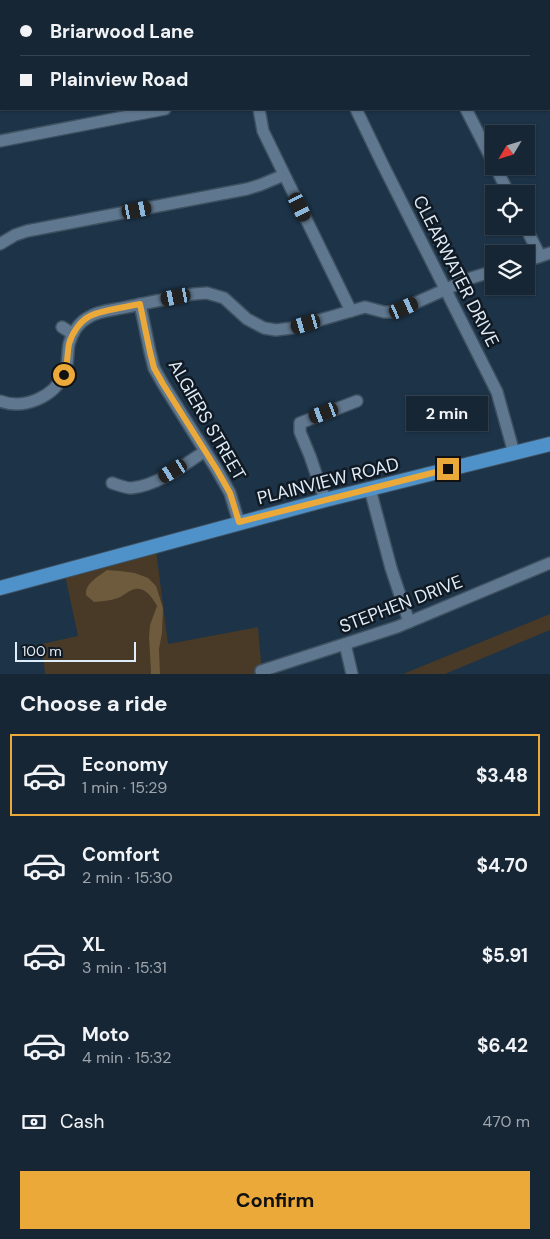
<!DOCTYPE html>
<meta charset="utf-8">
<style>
body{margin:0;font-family:"DM Sans",sans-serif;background:#1f2e3d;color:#f1f3f6;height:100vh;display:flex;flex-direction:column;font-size:19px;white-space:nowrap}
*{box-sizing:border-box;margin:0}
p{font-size:16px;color:#9ea5ad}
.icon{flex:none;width:28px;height:28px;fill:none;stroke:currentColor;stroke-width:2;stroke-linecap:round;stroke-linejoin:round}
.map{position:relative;height:674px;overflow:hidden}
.panel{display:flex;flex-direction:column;background:#162635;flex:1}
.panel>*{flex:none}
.banner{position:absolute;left:0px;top:0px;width:550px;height:110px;box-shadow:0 1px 4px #0004,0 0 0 1px #354350;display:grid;align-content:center;height:110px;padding:0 20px;background:#162635}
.needle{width:32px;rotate:232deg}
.buttons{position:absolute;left:485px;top:125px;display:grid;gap:10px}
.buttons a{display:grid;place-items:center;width:50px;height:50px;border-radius:0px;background:#162635;box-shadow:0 1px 4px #0004,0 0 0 1px #354350;font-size:25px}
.scale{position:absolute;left:15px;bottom:12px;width:121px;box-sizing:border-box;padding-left:5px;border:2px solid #dfecf9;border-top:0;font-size:14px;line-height:18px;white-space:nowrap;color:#dfecf9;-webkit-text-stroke:4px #111a23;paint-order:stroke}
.end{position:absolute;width:22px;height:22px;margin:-11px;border:6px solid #eba93a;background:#111;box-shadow:0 0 0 2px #111}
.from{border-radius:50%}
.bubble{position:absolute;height:35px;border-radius:0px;background:#162635;box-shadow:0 1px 4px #0004,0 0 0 1px #354350;font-size:16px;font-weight:700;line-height:35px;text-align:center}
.car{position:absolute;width:15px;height:30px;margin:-15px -8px;border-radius:6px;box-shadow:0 0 4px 1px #0007;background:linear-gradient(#222 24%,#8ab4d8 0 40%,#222 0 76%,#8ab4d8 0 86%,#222 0)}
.banner b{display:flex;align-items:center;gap:18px;height:48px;font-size:19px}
.banner b+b{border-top:1px solid #354350}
.banner i{width:12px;height:12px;background:#f1f3f6}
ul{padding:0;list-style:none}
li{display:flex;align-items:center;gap:15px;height:82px;margin:0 10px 8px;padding:0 10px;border:2px solid transparent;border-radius:0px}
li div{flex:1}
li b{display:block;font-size:19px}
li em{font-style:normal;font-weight:700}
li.active{border-color:#eba93a}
li>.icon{width:45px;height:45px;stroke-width:1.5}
h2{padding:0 20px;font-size:22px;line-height:60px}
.pay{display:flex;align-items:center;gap:12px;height:55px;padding:0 20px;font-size:19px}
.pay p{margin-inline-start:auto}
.cta{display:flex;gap:10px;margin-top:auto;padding:10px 20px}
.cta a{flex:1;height:58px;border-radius:0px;background:#eba93a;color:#111;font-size:20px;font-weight:700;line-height:58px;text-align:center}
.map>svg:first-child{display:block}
.green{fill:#483a26}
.forest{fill:#6e5a3d}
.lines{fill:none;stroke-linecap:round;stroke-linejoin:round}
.minor-casing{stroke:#3e5161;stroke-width:14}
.major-casing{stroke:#3e5161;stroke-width:16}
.minor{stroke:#60788f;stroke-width:11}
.major{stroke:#4f92ca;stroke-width:14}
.route{stroke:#eba93a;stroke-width:6}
.labels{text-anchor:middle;stroke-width:5;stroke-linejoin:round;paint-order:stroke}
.street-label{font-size:18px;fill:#dfecf9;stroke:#111a23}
</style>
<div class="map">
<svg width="550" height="674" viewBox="0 0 550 674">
<rect width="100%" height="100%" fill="#1d3347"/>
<g class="green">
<polygon points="156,550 168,644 258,627 262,674 45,674 42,644 78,636 65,575"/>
<polygon points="550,614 550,630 445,674 403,674"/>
</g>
<path class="forest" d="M 107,570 L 120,571 L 135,573 L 148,578 L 156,586 L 163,608 L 162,633 L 159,649 L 160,674 L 151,674 L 151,672 L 149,637 L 150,625 L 157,606 C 152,597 144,585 132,590 C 127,592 123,596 118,598 C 110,601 102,601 94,602 L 86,595 C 85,583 98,577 107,570 Z"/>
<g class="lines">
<defs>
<g id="minor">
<polyline points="51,1 51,0"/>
<polyline points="161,1 161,0"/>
<polyline points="254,1 254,0"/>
<polyline points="348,1 348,0"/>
<polyline points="0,44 1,44"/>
<polyline points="549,47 550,49"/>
<polyline points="259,109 263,131 351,311"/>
<polyline points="356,109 382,163 497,392 514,453"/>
<polyline points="466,109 494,164"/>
<polyline points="0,141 165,109"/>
<polyline points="495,166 509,194"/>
<polyline points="525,226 540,256"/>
<polyline points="0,244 15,235 27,231 247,189 260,185 284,175"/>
<polyline points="526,261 550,253"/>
<polyline points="140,304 150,352 154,368 163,384 217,470 230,493 239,523"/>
<polyline points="62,327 73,334"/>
<path d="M 0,401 C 24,410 54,397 64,374 C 69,364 67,354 69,344 C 72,333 79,322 89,317 C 98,311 112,310 122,308 C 146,303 170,298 194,294 L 207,293 L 224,298 L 247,319 L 264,328 L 276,330 L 292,328 L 365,307 L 384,312 L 391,312 L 404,308 L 471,278 L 494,271"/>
<path d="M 112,483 C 118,485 125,488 131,488 C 157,486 184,465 205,451"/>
<polyline points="370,489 391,568 409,622"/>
<polyline points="325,500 310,456 300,432 300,423 357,401"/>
<polyline points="345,644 352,674"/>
<polyline points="261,671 397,627 550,563"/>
</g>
<polyline id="major" points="0,588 325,500 550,444"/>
</defs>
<use href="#minor" class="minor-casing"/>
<use href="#major" class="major-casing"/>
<use href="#minor" class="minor"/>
<use href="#major" class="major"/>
</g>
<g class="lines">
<path class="route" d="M 64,375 C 68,365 67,354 69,344 C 72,333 80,321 90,316 C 101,310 127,307 140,304 L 150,352 L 154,368 L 163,384 L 217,470 L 230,493 L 239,522 L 448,469"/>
</g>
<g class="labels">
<g class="street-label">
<text transform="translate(456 271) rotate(63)" y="6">CLEARWATER DRIVE</text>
<text transform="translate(207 420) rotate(60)" y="6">ALGIERS STREET</text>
<text transform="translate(328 481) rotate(-14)" y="6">PLAINVIEW ROAD</text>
<text transform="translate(401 604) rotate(-21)" y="6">STEPHEN DRIVE</text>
</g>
</g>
</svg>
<div class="buttons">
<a><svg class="needle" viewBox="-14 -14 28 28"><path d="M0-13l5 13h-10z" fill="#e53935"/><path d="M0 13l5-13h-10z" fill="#9ea5ad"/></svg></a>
<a><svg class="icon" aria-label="locate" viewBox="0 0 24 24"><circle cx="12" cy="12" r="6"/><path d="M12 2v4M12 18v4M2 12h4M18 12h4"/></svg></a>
<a><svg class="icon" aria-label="layers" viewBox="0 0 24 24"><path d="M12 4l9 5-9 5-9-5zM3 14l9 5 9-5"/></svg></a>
</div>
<div class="scale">100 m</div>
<i class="end from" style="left:64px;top:375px"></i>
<i class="end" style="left:448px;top:469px"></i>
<div class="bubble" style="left:406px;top:396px;width:82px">2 min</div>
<i class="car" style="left:300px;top:207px;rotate:154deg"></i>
<i class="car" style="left:137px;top:210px;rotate:79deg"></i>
<i class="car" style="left:176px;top:297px;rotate:259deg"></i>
<i class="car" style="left:404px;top:308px;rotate:66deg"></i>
<i class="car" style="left:306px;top:324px;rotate:254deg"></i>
<i class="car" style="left:324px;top:413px;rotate:249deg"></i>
<i class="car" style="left:173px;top:471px;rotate:239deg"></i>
<div class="banner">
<b><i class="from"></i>Briarwood Lane</b>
<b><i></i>Plainview Road</b>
</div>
</div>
<section class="panel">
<h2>Choose a ride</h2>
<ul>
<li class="active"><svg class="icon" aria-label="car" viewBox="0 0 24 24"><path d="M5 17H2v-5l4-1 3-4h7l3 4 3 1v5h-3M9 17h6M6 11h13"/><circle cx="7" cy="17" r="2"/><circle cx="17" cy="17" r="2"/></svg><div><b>Economy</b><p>1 min · 15:29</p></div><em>$3.48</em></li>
<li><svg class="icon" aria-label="car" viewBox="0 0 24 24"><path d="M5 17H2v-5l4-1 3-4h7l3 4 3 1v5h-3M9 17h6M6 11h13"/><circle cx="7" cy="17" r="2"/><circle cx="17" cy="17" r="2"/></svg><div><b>Comfort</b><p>2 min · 15:30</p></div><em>$4.70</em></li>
<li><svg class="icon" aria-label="car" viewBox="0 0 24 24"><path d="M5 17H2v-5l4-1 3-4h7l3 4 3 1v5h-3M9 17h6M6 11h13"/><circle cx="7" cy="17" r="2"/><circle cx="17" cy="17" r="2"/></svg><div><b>XL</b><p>3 min · 15:31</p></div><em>$5.91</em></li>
<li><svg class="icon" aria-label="car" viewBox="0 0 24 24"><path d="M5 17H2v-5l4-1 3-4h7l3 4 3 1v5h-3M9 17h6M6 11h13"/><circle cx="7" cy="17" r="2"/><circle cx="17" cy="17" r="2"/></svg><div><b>Moto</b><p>4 min · 15:32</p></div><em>$6.42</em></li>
</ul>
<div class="pay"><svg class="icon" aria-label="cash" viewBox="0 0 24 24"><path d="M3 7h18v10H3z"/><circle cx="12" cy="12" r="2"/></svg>Cash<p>470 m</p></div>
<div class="cta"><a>Confirm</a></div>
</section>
